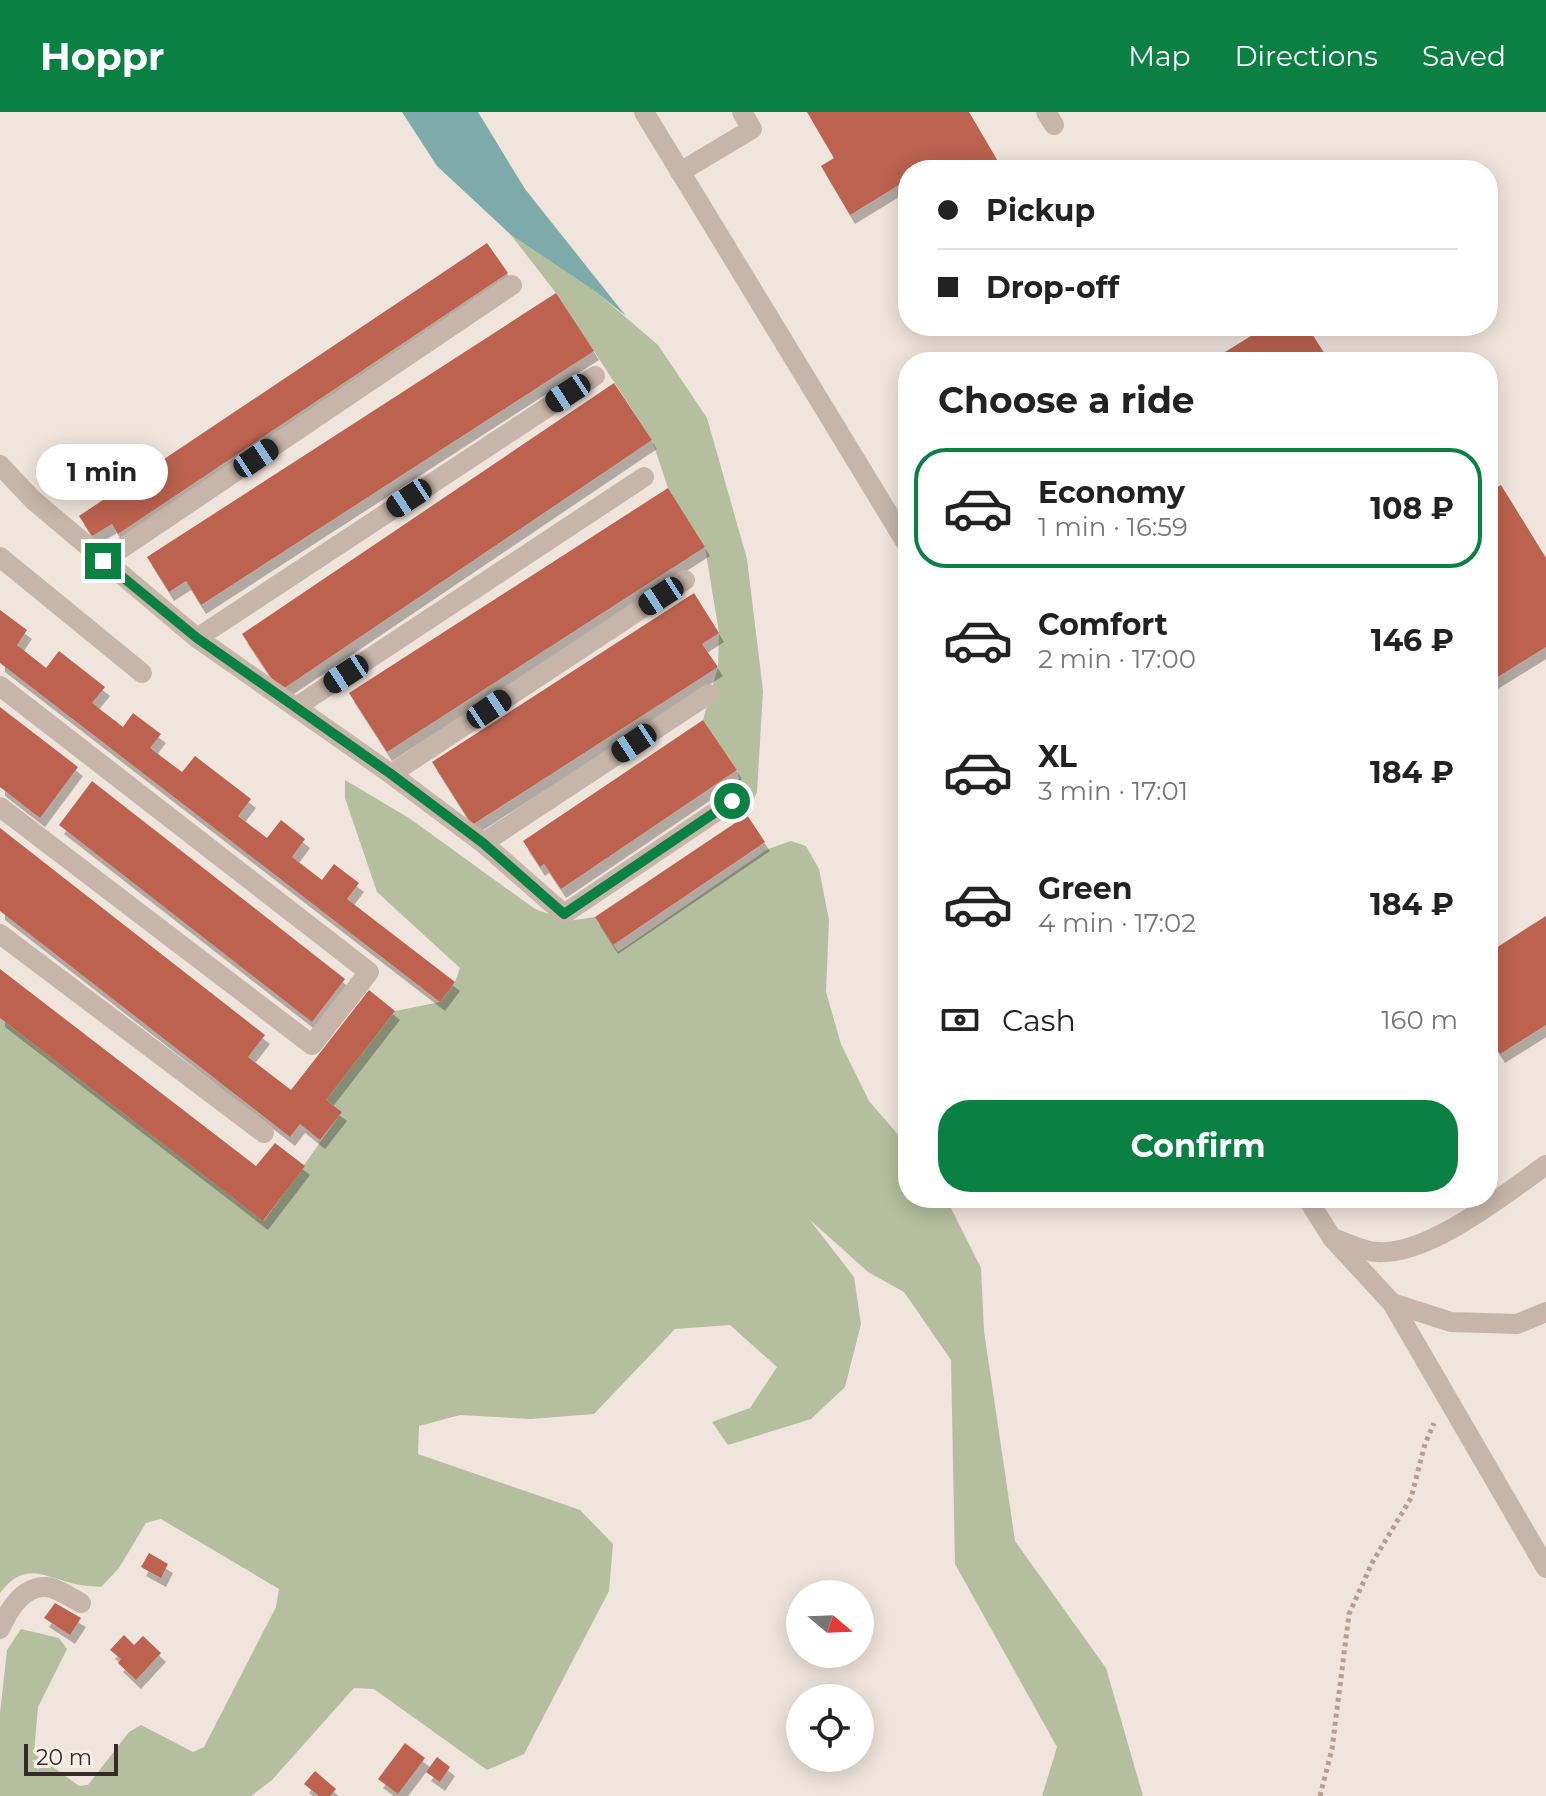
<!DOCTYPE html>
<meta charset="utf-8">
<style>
body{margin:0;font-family:Montserrat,sans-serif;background:#f6f6f6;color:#222;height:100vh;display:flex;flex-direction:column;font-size:30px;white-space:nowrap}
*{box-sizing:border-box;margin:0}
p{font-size:26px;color:#767676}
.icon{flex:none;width:44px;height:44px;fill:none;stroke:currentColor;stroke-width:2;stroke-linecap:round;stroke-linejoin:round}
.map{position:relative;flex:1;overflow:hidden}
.sheet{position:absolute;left:898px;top:240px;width:600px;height:856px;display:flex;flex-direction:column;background:#fff;border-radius:32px;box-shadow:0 4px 20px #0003}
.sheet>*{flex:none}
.hud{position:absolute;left:898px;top:48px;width:600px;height:176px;border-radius:32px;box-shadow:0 4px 20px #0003;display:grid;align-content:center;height:176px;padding:0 40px;background:#fff}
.needle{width:52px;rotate:109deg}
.buttons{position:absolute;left:786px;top:1468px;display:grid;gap:16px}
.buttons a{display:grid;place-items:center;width:88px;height:88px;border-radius:50%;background:#fff;box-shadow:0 4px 20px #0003;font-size:40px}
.scale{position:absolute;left:24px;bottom:20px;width:94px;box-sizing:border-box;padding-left:8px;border:4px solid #352c29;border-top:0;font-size:22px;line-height:28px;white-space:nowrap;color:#352c29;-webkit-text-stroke:6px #f8f0e8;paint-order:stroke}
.end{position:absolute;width:36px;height:36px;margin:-18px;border:10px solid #0b8043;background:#fff;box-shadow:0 0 0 4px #fff}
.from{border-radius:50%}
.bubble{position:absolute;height:56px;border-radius:28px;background:#fff;box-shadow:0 4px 20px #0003;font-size:26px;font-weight:700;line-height:56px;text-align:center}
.car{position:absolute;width:24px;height:48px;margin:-24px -12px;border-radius:10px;box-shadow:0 0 6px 2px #0007;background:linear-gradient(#222 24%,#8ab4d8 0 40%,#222 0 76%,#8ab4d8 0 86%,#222 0)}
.hud b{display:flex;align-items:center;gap:28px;height:76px;font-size:30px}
.hud b+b{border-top:2px solid #e0e0e0}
.hud i{width:20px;height:20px;background:#222}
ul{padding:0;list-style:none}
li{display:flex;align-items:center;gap:24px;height:120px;margin:0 16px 12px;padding:0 24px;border:4px solid transparent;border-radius:32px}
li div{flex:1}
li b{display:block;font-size:30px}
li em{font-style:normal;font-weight:700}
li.current{border-color:#0b8043}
li>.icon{width:72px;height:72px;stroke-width:1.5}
h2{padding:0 40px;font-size:36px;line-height:96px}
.pay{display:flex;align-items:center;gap:20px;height:88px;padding:0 40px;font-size:30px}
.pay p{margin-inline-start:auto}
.action{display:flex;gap:16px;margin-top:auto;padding:16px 40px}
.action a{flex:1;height:92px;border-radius:32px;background:#0b8043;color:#fff;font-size:32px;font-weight:700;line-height:92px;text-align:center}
header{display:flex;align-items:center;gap:48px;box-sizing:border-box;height:112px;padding:0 40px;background:#0b8043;color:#fff}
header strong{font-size:38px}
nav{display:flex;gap:44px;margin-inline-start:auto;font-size:28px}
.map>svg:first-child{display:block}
.green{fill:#b5be9e}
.water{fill:#7eaba9}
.building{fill:#bc624f;filter:url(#shadow)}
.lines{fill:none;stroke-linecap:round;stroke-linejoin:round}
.path{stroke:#b39f94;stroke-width:5;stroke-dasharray:4 4;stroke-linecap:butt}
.minor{stroke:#c7b5a9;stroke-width:20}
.route{stroke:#0b8043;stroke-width:10}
</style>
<header>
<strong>Hoppr</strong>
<nav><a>Map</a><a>Directions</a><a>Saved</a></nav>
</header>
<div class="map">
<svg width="1546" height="1684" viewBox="0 0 1546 1684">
<defs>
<filter id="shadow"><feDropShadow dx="5" dy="9" stdDeviation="0" flood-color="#0004"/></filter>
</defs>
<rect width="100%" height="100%" fill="#f0e5dc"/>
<g class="green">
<polygon points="511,123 596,180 658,233 707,306 747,447 763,579 757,680 747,703 737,658 703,608 718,555 719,521 705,435 668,376 652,328 556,181"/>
<path d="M 345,668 L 409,706 L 535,797 L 568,809 L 595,805 L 618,840 L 768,737 L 791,729 L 806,734 L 819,757 L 829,808 L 826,880 L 841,932 L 869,989 L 908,1034 L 908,1086 L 946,1086 L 981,1156 L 984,1219 L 1015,1429 L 1106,1556 L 1143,1684 L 1042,1684 L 1057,1635 L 955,1452 L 951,1248 L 904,1180 L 868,1160 L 809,1107 L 854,1165 L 861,1212 L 845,1275 L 811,1307 L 728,1333 L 712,1310 L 750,1296 L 777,1255 L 730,1213 L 675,1217 L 594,1302 L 531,1307 L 460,1303 L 419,1314 L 418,1342 L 580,1398 L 613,1432 L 609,1479 L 524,1642 L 487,1658 L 374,1577 L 354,1576 L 272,1668 L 251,1684 L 0,1684 L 0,1601 L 7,1538 L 21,1517 L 59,1526 L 67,1537 L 38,1595 L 34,1641 L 79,1674 L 88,1673 L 129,1620 L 141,1613 L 193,1640 L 204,1635 L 276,1495 L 279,1477 L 161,1407 L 146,1411 L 119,1456 L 101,1475 C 92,1474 83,1474 75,1472 C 42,1465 26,1448 0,1481 L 0,906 L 264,1109 C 291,1073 315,1036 342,1000 L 326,988 L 395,899 L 440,890 L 455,870 L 460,856 L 377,780 L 345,686 Z"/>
</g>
<polygon class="water" points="402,0 478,0 525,77 626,204 596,180 511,123 437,54"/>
<g class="building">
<polygon points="807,0 969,0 999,51 986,58 908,58 908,88 899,73 850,103 821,54 834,46"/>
<polygon points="487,131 508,161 118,422 112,412 92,424 79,404"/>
<polygon points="556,181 594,239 201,493 186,469 169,480 147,445"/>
<polygon points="1267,214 1307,214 1330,250 1209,250"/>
<polygon points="614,271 652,328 280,579 242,522"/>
<polygon points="1501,373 1546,446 1546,535 1488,571 1488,381"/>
<polygon points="668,376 705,435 387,640 349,581"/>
<polygon points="694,481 719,521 702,532 718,555 472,713 432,650"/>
<polygon points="0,498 27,518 17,533 46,556 59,539 105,575 92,591 123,615 133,601 161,622 150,636 182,660 195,644 251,687 238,704 267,726 281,708 305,727 292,745 322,768 334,752 359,771 347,787 455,870 440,890 0,551"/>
<polygon points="0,595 78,655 40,706 0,675"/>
<polygon points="703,608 737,658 561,777 544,752 540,755 523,729"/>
<polygon points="92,669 345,867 312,910 59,713"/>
<polygon points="747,703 765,730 613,833 595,805"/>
<polygon points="0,716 265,923 248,945 291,978 369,878 395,899 326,988 342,1000 320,1028 300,1012 290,1025 0,799"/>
<polygon points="1546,804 1546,913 1500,942 1488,923 1488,841"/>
<polygon points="0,857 256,1054 275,1031 305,1054 263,1109 0,906"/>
<polygon points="149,1441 168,1452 161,1466 141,1455"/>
<polygon points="55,1491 81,1506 70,1523 44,1506"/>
<polygon points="124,1523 134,1533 143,1524 161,1541 136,1568 118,1551 121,1547 110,1538"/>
<polygon points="405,1631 425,1646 398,1682 378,1667"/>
<polygon points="437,1645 450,1655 440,1670 426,1660"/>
<polygon points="315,1659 336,1677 330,1684 319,1684 304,1672"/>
</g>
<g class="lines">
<polyline class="path" points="1320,1684 1332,1637 1349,1502 1372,1451 1411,1386 1425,1332 1434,1311"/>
<g class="minor">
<polyline points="644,0 908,434"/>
<polyline points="1046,0 1054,13"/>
<polyline points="680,60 752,17 742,0"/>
<polyline points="0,353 33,388 197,526 391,662 483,731 564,802 732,689"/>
<polyline points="0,445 142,561"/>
<polyline points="103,449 512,173"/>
<polyline points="197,526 595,264"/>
<polyline points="0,574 369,860 312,933 0,695"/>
<polyline points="296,595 644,365"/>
<polyline points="391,662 685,468"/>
<polyline points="483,731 709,582"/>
<polyline points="0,822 264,1021"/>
<polyline points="1307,1086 1332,1126 1392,1191 1546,1456"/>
<path d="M 1335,1127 C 1348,1131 1364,1140 1377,1140 C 1428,1144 1505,1082 1546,1053"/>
<polyline points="1392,1191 1451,1210 1517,1212 1546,1200"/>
<path d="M 0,1517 C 8,1499 23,1474 46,1475 C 58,1476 71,1486 81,1491"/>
</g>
</g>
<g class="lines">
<polyline class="route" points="103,449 197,526 391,662 483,731 564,802 732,689"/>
</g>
</svg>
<div class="buttons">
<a><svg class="needle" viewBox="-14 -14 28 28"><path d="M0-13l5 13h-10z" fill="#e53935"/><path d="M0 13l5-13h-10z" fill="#767676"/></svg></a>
<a><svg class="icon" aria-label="locate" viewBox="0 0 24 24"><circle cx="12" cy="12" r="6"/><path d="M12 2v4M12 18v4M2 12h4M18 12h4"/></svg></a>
</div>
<div class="scale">20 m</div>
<i class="end from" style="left:732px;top:689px"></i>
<i class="end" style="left:103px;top:449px"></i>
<div class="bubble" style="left:36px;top:332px;width:132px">1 min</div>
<i class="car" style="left:568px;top:281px;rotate:237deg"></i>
<i class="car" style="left:256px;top:346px;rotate:56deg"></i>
<i class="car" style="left:409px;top:386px;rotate:237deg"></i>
<i class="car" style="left:661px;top:484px;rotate:237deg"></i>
<i class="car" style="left:346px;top:562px;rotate:237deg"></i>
<i class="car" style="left:489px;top:597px;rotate:56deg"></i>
<i class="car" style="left:634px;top:631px;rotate:236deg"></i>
<div class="hud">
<b><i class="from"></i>Pickup</b>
<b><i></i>Drop-off</b>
</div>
<section class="sheet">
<h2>Choose a ride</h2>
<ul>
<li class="current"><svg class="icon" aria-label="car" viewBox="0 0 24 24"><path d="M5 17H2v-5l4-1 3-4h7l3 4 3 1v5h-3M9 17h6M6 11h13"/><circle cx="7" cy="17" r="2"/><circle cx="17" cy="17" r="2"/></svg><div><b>Economy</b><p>1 min · 16:59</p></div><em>108 ₽</em></li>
<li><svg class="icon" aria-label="car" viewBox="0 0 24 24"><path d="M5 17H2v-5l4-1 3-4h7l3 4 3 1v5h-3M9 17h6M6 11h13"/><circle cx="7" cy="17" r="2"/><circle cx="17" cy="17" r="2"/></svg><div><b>Comfort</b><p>2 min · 17:00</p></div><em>146 ₽</em></li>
<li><svg class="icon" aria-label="car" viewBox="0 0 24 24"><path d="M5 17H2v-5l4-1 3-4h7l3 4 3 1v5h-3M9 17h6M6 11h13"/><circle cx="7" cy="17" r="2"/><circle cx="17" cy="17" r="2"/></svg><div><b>XL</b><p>3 min · 17:01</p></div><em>184 ₽</em></li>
<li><svg class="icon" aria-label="car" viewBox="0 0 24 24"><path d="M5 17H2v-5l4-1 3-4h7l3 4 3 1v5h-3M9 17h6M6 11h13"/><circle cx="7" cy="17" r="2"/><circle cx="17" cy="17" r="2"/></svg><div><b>Green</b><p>4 min · 17:02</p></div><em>184 ₽</em></li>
</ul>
<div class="pay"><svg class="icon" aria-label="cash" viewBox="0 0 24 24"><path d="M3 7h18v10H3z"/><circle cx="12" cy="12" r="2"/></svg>Cash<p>160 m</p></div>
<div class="action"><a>Confirm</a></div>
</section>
</div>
